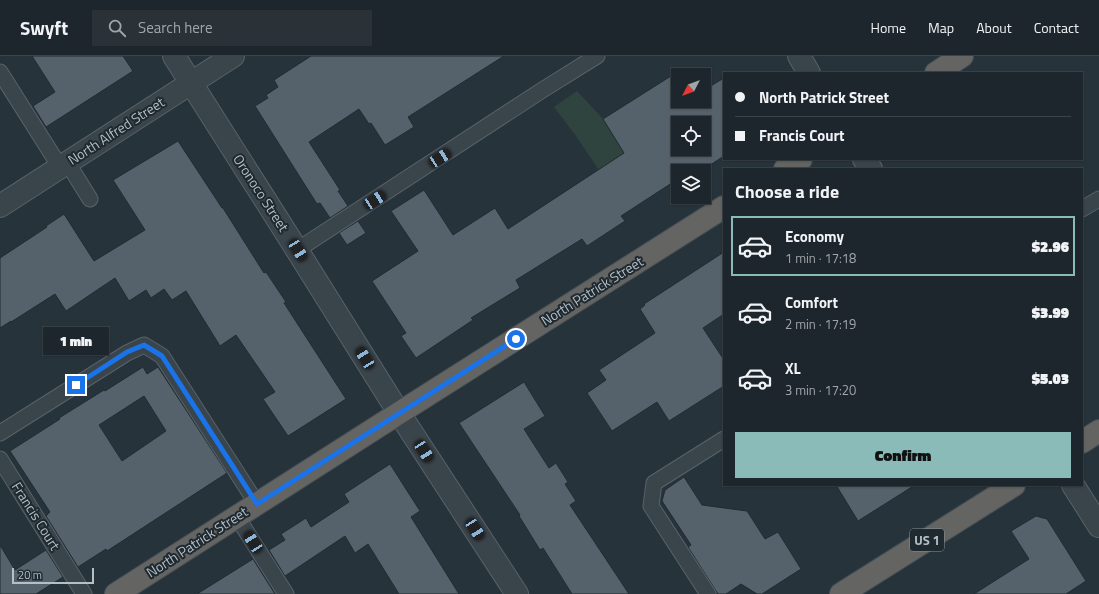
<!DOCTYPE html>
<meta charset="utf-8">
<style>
body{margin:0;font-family:"Titillium Web",sans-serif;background:#2a3238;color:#f1f3f6;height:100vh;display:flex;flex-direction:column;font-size:15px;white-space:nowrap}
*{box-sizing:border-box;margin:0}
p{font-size:13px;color:#a0a5a9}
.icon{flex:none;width:22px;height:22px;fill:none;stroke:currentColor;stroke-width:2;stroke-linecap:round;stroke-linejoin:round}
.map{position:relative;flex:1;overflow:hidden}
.details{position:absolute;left:723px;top:112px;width:360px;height:318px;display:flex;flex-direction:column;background:#1d262c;border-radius:0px;box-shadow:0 1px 3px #0004,0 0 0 1px #3b4348}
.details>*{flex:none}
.top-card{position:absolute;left:723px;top:16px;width:360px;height:88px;border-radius:0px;box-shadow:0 1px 3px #0004,0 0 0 1px #3b4348;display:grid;align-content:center;height:88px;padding:0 12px;background:#1d262c}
.needle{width:26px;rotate:228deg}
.buttons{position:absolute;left:671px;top:12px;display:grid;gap:8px}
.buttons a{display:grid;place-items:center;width:40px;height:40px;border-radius:0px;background:#1d262c;box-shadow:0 1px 3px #0004,0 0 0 1px #3b4348;font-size:20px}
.scale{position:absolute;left:12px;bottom:10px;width:82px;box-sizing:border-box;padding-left:4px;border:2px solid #b6bfc7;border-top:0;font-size:11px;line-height:14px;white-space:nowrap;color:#b6bfc7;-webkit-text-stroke:3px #1f2930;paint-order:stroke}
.end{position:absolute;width:18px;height:18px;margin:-9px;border:5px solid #1a73e8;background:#fff;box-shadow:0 0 0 2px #fff}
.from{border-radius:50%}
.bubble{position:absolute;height:28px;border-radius:0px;background:#1d262c;box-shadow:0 1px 3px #0004,0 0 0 1px #3b4348;font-size:13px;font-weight:800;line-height:28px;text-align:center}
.car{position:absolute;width:12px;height:24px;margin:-12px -6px;border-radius:5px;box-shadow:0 0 3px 1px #0007;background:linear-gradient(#222 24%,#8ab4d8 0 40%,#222 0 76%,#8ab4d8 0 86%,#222 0)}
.top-card b{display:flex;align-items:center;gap:14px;height:38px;font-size:15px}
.top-card b+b{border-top:1px solid #3b4348}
.top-card i{width:10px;height:10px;background:#f1f3f6}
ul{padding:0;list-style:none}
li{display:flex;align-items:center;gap:12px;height:60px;margin:0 8px 6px;padding:0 4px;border:2px solid transparent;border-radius:0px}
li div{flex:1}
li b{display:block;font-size:15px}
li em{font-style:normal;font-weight:800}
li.on{border-color:#8bbbb9}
li>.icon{width:36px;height:36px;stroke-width:1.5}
h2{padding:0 12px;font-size:18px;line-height:48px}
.button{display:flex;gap:8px;margin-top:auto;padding:8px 12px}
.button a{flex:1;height:46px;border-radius:0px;background:#8bbbb9;color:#111;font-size:16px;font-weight:800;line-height:46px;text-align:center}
header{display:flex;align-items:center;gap:24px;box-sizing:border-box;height:56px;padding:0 20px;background:#1d262c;border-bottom:1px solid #3b4348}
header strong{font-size:19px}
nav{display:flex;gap:22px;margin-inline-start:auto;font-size:14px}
.search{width:280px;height:36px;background:#2a3238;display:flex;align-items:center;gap:10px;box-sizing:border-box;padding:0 14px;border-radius:0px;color:#a0a5a9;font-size:15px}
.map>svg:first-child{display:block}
.green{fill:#2f433f}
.building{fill:#55626b;stroke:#212b32;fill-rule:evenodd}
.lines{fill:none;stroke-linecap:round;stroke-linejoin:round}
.service-casing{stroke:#586269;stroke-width:17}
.minor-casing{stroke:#586269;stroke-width:24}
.trunk-casing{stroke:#454f56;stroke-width:24}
.service{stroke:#3a444b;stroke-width:15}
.minor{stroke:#3a444b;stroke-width:22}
.trunk{stroke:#646462;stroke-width:22}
.route{stroke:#1a73e8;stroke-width:5}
.labels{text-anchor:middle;stroke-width:4;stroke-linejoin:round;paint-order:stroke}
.shield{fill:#1f2930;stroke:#89929a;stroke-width:1}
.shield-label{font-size:13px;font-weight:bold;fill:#b6bfc7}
.street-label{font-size:14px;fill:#b6bfc7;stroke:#1f2930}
</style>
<header>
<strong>Swyft</strong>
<div class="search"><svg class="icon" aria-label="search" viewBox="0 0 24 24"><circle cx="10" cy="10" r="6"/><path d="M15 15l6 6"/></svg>Search here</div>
<nav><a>Home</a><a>Map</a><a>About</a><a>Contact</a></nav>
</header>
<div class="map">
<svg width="1099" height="538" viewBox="0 0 1099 538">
<rect width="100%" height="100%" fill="#27333b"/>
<polygon class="green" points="577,35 603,63 652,140 627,156 576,80 554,51"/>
<g class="building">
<polygon points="32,0 123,0 133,15 46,71 33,50 55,36"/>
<polygon points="311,0 504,0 408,61 414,71 385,89 371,67 369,68 359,53 309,86 340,134 338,135 348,150 330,162 320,147 317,148 255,50 268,42 266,39 278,31 274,24"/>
<path d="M 671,20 L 678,30 L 678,45 L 704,45 L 704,34 L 724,22 L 724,100 L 701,115 L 678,115 L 678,123 L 621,160 L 625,165 L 587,190 L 582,183 L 516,224 L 520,232 L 471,262 L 473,264 L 416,302 L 401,280 L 406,277 L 372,225 L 418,195 L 391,155 L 424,134 L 453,179 L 495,152 L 508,173 L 624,97 L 603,63 ZM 678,67 L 704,67 L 704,93 L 678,93 Z"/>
<polygon points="178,85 222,152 223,152 264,217 266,216 286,246 284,247 346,343 288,380 263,343 275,336 236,279 220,290 186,235 172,244 164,233 151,242 146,234 129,245 115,222 66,255 55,238 11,266 11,265 0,272 0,202 47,171 46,170 64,158 94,205 145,174 113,124"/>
<polygon points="358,165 366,177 347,189 339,177"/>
<polygon points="724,196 724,258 703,272 724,304 724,330 669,365 657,346 612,375 587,337 606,324 599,314 655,277 640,253 645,249 644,248"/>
<path d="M 143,311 L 147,318 L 158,311 L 227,417 L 107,495 L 106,493 L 78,511 L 46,460 L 50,456 L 10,395 L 60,363 L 59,362 L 104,334 L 105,335 ZM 144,340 L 166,375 L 122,405 L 99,369 Z"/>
<polygon points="524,326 545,360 524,373 549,412 556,407 568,426 565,428 576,445 570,449 629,538 572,538 543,492 540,494 519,460 520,459 459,367"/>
<polygon points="390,408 420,455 411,461 459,538 399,538 368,488 355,497 345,480 285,520 269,494 285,484 281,478 306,462 311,471 349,446 344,438"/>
<polygon points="684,421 702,449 747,455 765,483 778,476 801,513 762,538 757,538 741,528 726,538 718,538 688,491 691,489 662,445 665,434"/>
<polygon points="836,429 915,429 858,465"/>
<polygon points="1036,460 1047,463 1086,525 1066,538 974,538 1029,503 1011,475"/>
<polygon points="0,489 15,514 46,494 63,521 36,538 0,538"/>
<polygon points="253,503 275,538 197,538"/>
</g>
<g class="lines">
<defs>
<g id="service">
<polyline points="0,16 60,111"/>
<polyline points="67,106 90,143"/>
<polyline points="1082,153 1099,143"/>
<polyline points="297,194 544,33 597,0"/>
<polyline points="0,377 127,297 144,289 162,300 257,448"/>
<polyline points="0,403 84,538"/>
<polyline points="237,461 286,538"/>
<polyline points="708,538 651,450 654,427 724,383"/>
</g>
<g id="minor">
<polyline points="174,0 297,194 399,357 517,538"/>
<polyline points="799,0 809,17"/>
<polyline points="864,103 871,113"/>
<polyline points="0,150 233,0"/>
<polyline points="1073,429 1099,470"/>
</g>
<g id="trunk">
<polyline points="936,17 962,0"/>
<polyline points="785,113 801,103"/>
<polyline points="1082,386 1099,375"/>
<polyline points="116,538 399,357 724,151"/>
<polyline points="841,538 1014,429"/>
</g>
</defs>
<use href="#service" class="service-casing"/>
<use href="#minor" class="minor-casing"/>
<use href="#trunk" class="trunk-casing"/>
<use href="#service" class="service"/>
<use href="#minor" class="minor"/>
<use href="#trunk" class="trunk"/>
</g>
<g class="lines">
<polyline class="route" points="76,329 127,296 144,289 162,300 257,448 516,283"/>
</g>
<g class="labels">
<rect class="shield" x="910" y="473" width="34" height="22" rx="3"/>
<g class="shield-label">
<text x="927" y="489">US 1</text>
</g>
<g class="street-label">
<text transform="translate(116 75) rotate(-33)" y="5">North Alfred Street</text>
<text transform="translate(261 137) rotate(57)" y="5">Oronoco Street</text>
<text transform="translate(592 235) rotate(-32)" y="5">North Patrick Street</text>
<text transform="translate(36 460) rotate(58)" y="5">Francis Court</text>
<text transform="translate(197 486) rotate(-33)" y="5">North Patrick Street</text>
</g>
</g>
</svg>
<div class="buttons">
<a><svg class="needle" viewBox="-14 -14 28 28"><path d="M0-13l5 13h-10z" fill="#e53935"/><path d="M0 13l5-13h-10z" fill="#a0a5a9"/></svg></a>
<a><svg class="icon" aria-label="locate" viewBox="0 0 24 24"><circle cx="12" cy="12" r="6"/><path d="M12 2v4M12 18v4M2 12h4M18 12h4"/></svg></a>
<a><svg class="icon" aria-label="layers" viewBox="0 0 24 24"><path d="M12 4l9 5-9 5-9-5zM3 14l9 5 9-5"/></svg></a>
</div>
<div class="scale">20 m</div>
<i class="end from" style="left:516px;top:283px"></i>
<i class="end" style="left:76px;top:329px"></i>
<div class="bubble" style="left:43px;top:271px;width:66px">1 min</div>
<i class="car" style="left:440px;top:102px;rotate:57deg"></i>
<i class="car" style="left:375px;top:144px;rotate:57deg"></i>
<i class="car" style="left:298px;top:194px;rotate:148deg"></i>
<i class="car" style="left:365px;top:302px;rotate:328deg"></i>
<i class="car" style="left:424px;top:395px;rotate:147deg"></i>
<i class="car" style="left:475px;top:473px;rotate:147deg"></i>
<i class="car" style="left:253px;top:486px;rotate:327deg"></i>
<div class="top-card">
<b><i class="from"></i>North Patrick Street</b>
<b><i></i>Francis Court</b>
</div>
<section class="details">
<h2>Choose a ride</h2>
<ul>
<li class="on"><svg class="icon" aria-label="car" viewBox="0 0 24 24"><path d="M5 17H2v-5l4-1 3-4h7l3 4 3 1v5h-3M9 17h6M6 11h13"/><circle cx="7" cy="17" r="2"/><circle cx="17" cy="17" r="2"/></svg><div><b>Economy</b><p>1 min · 17:18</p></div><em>$2.96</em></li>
<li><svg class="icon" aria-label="car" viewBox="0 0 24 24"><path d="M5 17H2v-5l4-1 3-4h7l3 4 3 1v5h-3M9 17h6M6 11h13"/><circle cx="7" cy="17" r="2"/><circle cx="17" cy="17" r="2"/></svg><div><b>Comfort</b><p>2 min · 17:19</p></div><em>$3.99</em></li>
<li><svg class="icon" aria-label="car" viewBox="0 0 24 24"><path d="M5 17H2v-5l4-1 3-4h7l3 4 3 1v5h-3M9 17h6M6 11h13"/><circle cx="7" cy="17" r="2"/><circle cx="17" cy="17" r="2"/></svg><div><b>XL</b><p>3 min · 17:20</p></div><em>$5.03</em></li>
</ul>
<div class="button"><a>Confirm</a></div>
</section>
</div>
